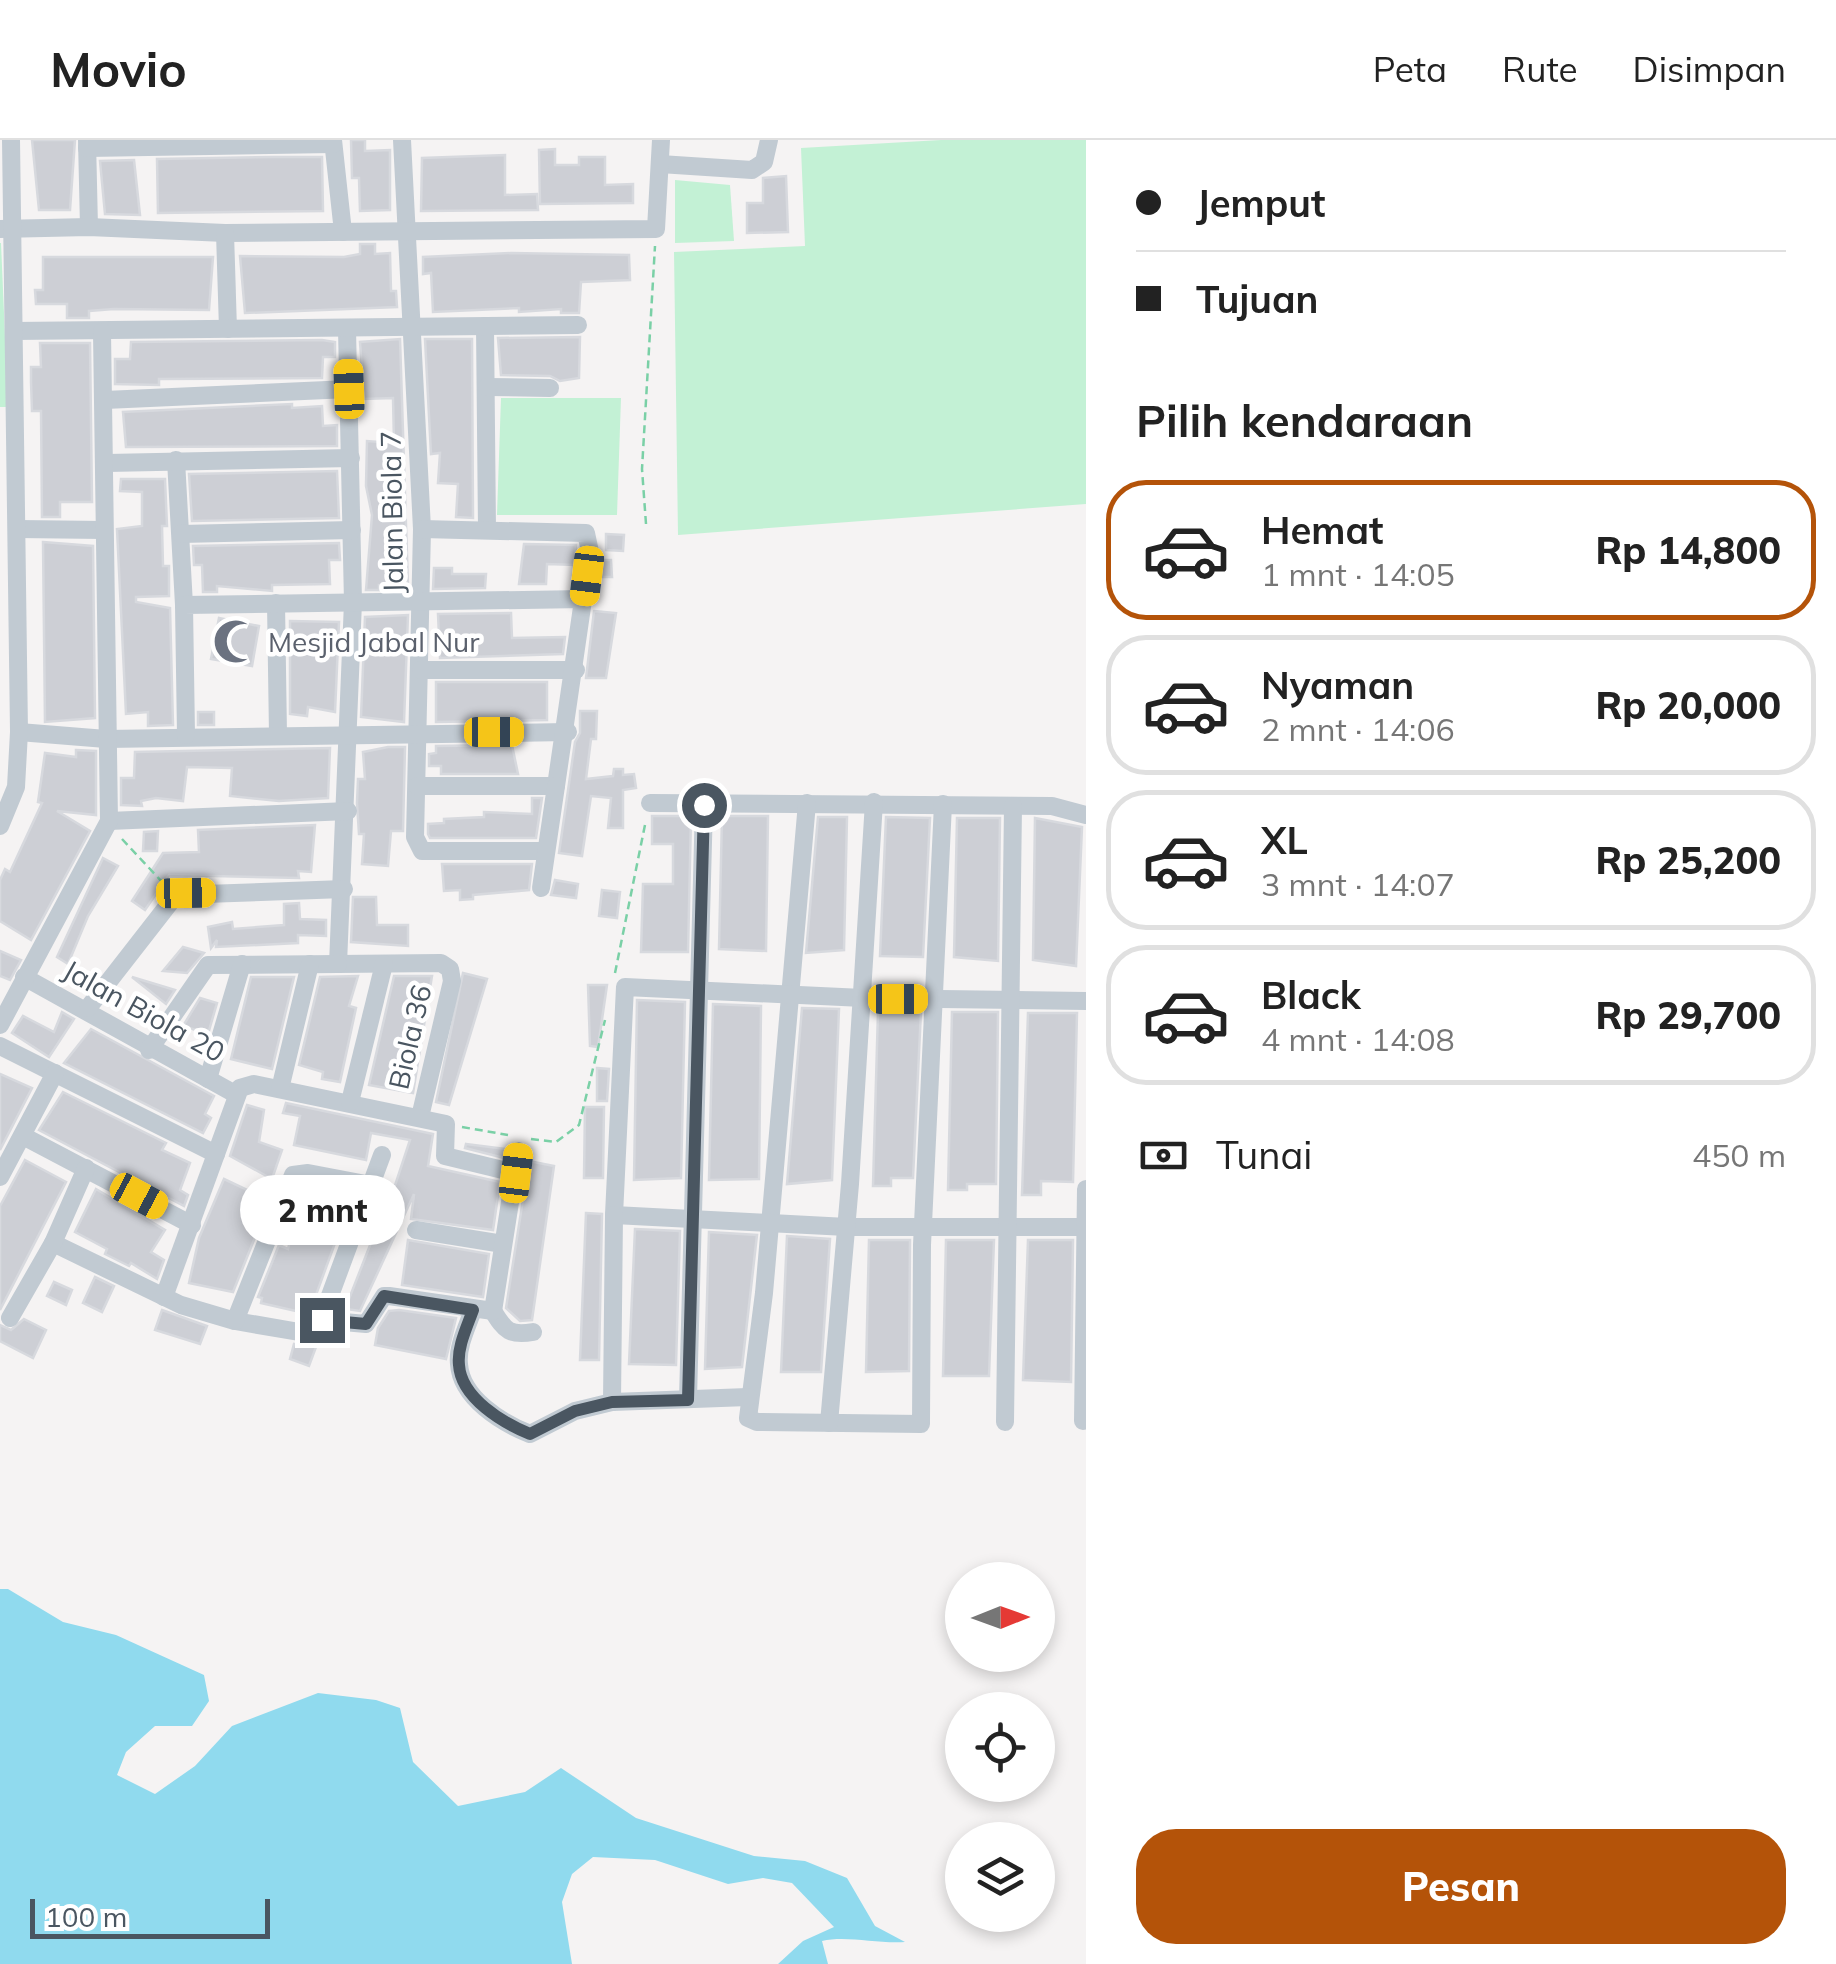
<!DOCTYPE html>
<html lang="id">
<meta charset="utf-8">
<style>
body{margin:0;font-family:Mulish,sans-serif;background:#f2f2f2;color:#222;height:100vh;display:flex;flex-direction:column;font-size:38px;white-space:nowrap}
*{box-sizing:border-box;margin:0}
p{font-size:32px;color:#767676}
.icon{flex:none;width:55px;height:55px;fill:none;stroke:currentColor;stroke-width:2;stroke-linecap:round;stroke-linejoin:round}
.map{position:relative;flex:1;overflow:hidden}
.side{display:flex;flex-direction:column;background:#fff;width:750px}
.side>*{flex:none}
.banner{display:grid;align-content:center;height:220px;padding:0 50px;background:#fff}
.needle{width:65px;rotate:89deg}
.tools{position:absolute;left:945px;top:1422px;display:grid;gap:20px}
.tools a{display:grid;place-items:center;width:110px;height:110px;border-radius:50%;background:#fff;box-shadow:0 5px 15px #0003;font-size:50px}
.scale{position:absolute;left:30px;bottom:25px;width:240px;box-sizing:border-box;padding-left:10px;border:5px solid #4a5661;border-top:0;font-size:28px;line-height:35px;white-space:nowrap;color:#4a5661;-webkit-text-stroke:8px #fff;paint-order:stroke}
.end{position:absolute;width:45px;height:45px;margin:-22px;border:12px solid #4a5661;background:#fff;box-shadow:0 0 0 5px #fff}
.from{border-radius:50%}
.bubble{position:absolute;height:70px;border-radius:35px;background:#fff;box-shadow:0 5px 15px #0003;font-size:32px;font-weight:800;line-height:70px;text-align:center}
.car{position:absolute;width:30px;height:60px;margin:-30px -15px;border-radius:12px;box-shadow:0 0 8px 2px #0007;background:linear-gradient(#f5c518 24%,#345 0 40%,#f5c518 0 76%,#345 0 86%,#f5c518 0)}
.banner b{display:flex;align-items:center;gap:35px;height:95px;font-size:38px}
.banner b+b{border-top:2px solid #e0e0e0}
.banner i{width:25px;height:25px;background:#222}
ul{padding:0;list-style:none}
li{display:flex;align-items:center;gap:30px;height:140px;margin:0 20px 15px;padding:0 30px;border:5px solid #e0e0e0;border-radius:40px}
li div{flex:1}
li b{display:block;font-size:38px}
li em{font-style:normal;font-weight:800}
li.active{border-color:#b45309}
li>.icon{width:90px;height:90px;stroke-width:1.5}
h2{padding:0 50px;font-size:45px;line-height:120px}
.pay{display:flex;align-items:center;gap:25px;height:110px;padding:0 50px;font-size:38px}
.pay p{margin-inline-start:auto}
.primary-button{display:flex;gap:20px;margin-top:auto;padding:20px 50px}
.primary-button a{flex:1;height:115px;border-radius:40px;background:#b45309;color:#fff;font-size:40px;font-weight:800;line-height:115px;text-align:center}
header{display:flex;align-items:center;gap:60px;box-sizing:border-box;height:140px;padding:0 50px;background:#fff;border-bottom:2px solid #e0e0e0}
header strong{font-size:48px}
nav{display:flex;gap:55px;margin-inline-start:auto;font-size:35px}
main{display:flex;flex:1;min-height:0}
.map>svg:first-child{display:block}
.green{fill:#c3f1d5}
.water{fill:#90daee}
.building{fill:#cdcfd5;stroke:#d7d9de;stroke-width:2.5}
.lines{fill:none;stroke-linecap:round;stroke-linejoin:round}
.path{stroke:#7ad0a6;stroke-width:2.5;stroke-dasharray:8 5;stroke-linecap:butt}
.minor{stroke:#c1cad2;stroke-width:18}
.route{stroke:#4a5661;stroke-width:12}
.labels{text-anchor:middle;stroke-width:9;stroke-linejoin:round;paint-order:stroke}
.street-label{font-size:28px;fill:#4a5661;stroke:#fff}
.worship-label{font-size:28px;fill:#5b616d;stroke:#fff;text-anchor:start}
</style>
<header>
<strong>Movio</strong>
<nav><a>Peta</a><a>Rute</a><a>Disimpan</a></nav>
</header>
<main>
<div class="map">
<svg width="1086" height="1824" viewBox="0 0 1086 1824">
<rect width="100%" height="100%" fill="#f5f3f3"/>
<g class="green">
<polygon points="941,0 1086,0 1086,364 678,395 674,112 805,106 801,8"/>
<polygon points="675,40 730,45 734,101 675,103"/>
<polygon points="0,103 1,103 8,267 0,267"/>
<polygon points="501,258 621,258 617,375 497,375"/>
</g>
<path class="water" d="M 0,1449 L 8,1449 L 63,1482 L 116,1495 L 204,1535 L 209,1561 L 192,1586 L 155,1586 L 126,1612 L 117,1635 L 155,1654 L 195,1626 L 232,1586 L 318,1553 L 376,1560 L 400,1568 L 413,1622 L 458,1666 L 525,1652 L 561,1628 L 636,1678 L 754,1716 L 805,1721 L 847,1738 L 875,1786 L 905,1802 C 877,1804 846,1795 822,1801 L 828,1824 L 778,1824 L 803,1801 L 834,1787 L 792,1743 L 763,1738 L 728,1744 L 655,1720 L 593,1717 L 572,1734 L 562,1762 L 572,1824 L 0,1824 Z"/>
<g class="building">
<polygon points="32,0 75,0 70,70 39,70"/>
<polygon points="351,0 365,0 365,11 390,10 390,70 360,71 359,38 352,38"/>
<polygon points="555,9 555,25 579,25 579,17 605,17 605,45 633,44 633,63 540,64 539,10"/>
<polygon points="505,15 505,55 537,54 538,70 421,71 422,18"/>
<polygon points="274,17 322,17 323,71 158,73 157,19"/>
<polygon points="134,20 140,75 105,74 100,21"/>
<polygon points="786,36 788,92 747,93 747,63 763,63 763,38"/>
<polygon points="360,104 375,104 375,114 390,113 391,151 396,151 397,167 245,173 240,116 344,117 360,114"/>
<polygon points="511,113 629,115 630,140 581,142 579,173 561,173 561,169 519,172 519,168 433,172 431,133 423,134 423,117"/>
<polygon points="43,117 213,117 209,170 114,169 89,171 89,178 67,178 67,164 36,164 35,150 43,150"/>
<polygon points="580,197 579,238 560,241 550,236 501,235 498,198"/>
<polygon points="400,199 408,447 379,445 379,450 366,450 372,375 366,346 367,301 394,303 393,258 364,259 360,202"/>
<polygon points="425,199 472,199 473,378 456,377 458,344 438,343 440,313 431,314"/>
<polygon points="322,200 335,202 335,217 323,217 322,238 159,239 159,245 115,244 115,219 130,219 131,202"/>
<polygon points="40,203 90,203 92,362 60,362 60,377 42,377 41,271 32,271 31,242 31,227 41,227"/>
<polygon points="292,264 292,268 322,266 323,286 337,285 337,306 126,307 123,272"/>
<polygon points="337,331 339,378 192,381 189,334"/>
<polygon points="121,339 165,339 167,386 162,386 163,426 169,426 169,456 136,457 136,462 170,468 173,585 148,586 148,572 126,574 117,389 142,386 142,352 120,351"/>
<polygon points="606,394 624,395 623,411 606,410"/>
<polygon points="43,402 93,406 95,578 45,582"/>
<polygon points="339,403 340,420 329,420 330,444 272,445 272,451 217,446 217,452 203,452 202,425 194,425 193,406"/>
<polygon points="524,404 576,405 575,425 547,424 546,444 519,444"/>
<polygon points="601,420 611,420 612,437 599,437"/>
<polygon points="434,428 452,428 452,434 486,434 485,448 433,449"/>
<polygon points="594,471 616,473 606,538 586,538"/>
<polygon points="511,473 512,498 565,497 563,514 440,518 438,474"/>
<polygon points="408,475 404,582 361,577 365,477"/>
<polygon points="219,478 259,486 252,526 211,519"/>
<polygon points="290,481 339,482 335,572 308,567 307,576 290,574"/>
<polygon points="436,542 547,542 547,580 436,582"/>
<polygon points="580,571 597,571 596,599 591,599 586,639 613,636 614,629 623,629 623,635 634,634 636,648 623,650 623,688 608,688 611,658 591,656 582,716 559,713 575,602 580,593"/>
<rect x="198" y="572" width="16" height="13"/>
<polygon points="512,605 518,634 441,634 441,626 429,626 429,614 436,613 436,606"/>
<polygon points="388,607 405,607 403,691 391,691 388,726 362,724 364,694 359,694 357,663 358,639 365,639 363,612"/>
<polygon points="330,608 328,658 279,661 230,656 232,628 187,627 183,661 156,658 141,661 142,666 121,665 121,638 134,638 135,612"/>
<polygon points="76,610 96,611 96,675 57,671 90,691 31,800 0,781 0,740 5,729 10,732 42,663 38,662 45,613 76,617"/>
<polygon points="532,658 542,658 536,698 430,698 428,694 428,684 444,683 444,679 484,677 484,672 532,674"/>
<polygon points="652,676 691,676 688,812 641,812 643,744 673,744 673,704 652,704"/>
<polygon points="722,676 768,676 766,811 719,809"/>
<polygon points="818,677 847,677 844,810 806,813"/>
<polygon points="886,677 930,678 923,817 880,816"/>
<polygon points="957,678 1000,678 998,821 954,817"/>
<polygon points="1035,678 1082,687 1076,826 1033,820"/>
<polygon points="315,685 311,732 298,731 299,738 169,735 145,770 132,761 163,713 199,712 198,690"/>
<polygon points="158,691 157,711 143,711 144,692"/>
<polygon points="103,718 118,726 88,776 68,824 57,817"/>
<polygon points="442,724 532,724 529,750 473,755 473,759 460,760 460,750 444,751"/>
<polygon points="555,740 578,744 576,758 551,755"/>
<polygon points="602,750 620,752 617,778 599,776"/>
<polygon points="353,757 376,757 377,785 408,785 408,806 351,802"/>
<polygon points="299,763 300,779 326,780 326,796 298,795 298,803 216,807 217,800 211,808 208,787 232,782 233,789 284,785 284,764"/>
<polygon points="183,807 204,813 187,833 163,831"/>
<polygon points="0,811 21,820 10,840 0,836"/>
<polygon points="463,833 487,839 449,965 436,962"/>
<polygon points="358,836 349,866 356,868 340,942 322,939 323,932 299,925 320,837"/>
<polygon points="394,836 432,836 413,953 369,945"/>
<polygon points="132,837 175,850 166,864"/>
<polygon points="251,837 294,837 272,929 231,919"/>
<polygon points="588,845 607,845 598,907 590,906"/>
<polygon points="200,858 217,863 208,894 183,886"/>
<polygon points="637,860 685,862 681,1038 634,1040"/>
<polygon points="713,864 761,866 759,1039 709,1040"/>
<polygon points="802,868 839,869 832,1040 787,1044"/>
<polygon points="878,871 921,871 913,1038 891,1038 891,1046 873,1046"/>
<polygon points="62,872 74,879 49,917 12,893 23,876 54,892"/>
<polygon points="952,872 998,872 996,1044 967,1044 967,1050 948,1050"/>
<polygon points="1028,873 1077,873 1073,1042 1041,1041 1041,1055 1022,1055"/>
<polygon points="91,889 214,956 205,974 211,978 203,993 64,923"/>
<polygon points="597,928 609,929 607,961 597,961"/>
<polygon points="0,934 32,948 0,1010"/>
<polygon points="63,952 166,1003 162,1010 190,1023 180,1050 188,1055 184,1066 39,990"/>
<polygon points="286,963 433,994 428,1026 500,1042 493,1090 411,1079 414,1054 360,1171 339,1168 341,1163 347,1164 374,1095 378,1097 410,1000 371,993 366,1020 294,1005 300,976 283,973"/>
<polygon points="247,965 264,970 259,1002 282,1010 272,1039 230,1016"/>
<polygon points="585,967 604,967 603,1038 584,1038"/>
<polygon points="466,1004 506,1009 504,1018 465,1008"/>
<polygon points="25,1020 66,1042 0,1170 0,1066"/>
<polygon points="529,1021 554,1026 532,1180 520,1181 506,1168"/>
<polygon points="224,1039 264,1058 259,1074 264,1075 233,1152 189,1143 199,1098"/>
<polygon points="302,1046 353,1054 309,1174 261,1163 262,1158 258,1157 279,1105 288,1109 297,1072 293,1071"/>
<polygon points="96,1049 165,1090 151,1112 164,1120 157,1139 131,1123 129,1126 105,1114 107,1109 75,1092"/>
<polygon points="586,1073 602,1074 599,1220 580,1220"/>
<polygon points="635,1089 680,1091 676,1225 629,1224"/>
<polygon points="709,1092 757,1095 742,1227 705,1229"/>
<polygon points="787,1096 830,1099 821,1232 781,1232"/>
<polygon points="408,1100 489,1114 483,1157 402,1145"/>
<polygon points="869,1100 910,1100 909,1231 866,1232"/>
<polygon points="946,1100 994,1100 989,1236 943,1236"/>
<polygon points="1028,1100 1073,1100 1071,1242 1023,1240"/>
<polygon points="95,1137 114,1146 102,1172 83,1163"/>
<polygon points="54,1142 72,1150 66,1165 47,1156"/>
<polygon points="162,1170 207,1186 200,1204 155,1190"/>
<polygon points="399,1170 456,1178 446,1219 375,1205 378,1188 389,1171"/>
<polygon points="24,1179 46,1190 33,1218 0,1201 0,1185 11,1190"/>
<polygon points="294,1204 316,1207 309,1226 290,1219"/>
</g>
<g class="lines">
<g class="path">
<polyline points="646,384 642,329 655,106"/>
<polyline points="122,699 164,744"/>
<polyline points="615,833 646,680"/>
<polyline points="462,987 508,995"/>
<polyline points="531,999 556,1002 579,985 605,880"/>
</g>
<g class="minor">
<polyline points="87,0 89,87"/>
<polyline points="333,0 343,92"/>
<polyline points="402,0 422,389 415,697 422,711 546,711"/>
<polyline points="87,8 333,4"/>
<polyline points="660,24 752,30 764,22 769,0"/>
<polyline points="0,89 89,87 225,93 656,89 661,0"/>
<polyline points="225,93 228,189"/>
<polyline points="485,186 487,390"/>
<polyline points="347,189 353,462 338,824 441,823 450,829 452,841 420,977"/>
<polyline points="14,191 578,185"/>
<polyline points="487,247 550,248"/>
<polyline points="105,260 349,249"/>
<polyline points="176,320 184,465"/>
<polyline points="107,323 351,318"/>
<polyline points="17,389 104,390"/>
<polyline points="181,394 352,390"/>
<polyline points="276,463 278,595"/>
<polyline points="421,530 576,530"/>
<polyline points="19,592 106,599 568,592"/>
<polyline points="186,595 184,465 584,459"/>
<polyline points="417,646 556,646 590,412 586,393 422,389"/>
<polyline points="650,663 1052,666 1086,675"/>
<polyline points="807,663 764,1153 748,1278 757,1282 921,1284 922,1105 943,664"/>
<polyline points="109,681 348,671"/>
<polyline points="0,686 16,647 19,592 11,0"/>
<polyline points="541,748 556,646"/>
<polyline points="24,837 237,955"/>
<polyline points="1086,861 863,858 625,847 614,1075 847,1087 1086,1087"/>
<polyline points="88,868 176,755 344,749"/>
<polyline points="0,885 109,681 102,192"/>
<polyline points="0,906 216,1014 240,948 254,944 446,984 445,1016 515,1033"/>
<polyline points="149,910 208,825 338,824"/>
<polyline points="208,939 242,824"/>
<polyline points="280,949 310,824"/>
<polyline points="350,962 384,824"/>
<polyline points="23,996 192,1085"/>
<polyline points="0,1037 55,933"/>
<polyline points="416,1090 503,1104"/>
<polyline points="53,1103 181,1165 235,1181 311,1194 321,1180 382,1015"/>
<polyline points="164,1157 216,1014"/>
<path d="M 473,1170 C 467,1187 457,1207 459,1224 C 461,1258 502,1283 530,1294 L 575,1271 L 612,1262 L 748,1257"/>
<path d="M 493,1171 C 505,1191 510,1196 533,1192"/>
<polyline points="10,1178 53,1103 86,1028"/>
<polyline points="321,1180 366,1184 384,1156 389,1156 493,1171 518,1011"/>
<polyline points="235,1181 293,1035 308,1033 371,1045"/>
<polyline points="688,1259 704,665"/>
<polyline points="612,1262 614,1075"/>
<polyline points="1083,1281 1086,1049"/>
<polyline points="1005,1282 1013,666"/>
<polyline points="829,1283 850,1044 874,662"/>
</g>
</g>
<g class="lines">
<path class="route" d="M 322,1180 L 366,1184 L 384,1156 L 473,1170 C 467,1187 457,1207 459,1225 C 461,1258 503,1283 530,1294 L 575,1271 L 612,1262 L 688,1260 L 704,665"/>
</g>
<defs>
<symbol id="mosque-bare" viewBox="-9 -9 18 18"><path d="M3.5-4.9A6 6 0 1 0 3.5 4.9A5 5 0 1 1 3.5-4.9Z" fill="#6b7280" stroke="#fff" stroke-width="2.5" paint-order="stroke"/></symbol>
</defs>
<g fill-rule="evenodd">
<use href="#mosque-bare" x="204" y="470" width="63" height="63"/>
</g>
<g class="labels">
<g class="street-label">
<text transform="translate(392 372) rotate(-91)" y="10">Jalan Biola 7</text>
<text transform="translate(144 871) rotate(29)" y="10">Jalan Biola 20</text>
<text transform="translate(410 897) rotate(-77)" y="10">Biola 36</text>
</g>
<g class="worship-label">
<text x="268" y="512">Mesjid Jabal Nur</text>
</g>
</g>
</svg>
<div class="tools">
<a><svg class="needle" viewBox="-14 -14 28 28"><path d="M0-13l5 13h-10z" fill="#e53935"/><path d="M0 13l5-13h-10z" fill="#767676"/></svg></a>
<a><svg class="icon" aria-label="locate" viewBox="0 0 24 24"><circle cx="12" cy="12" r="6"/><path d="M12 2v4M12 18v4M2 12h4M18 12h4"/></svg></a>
<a><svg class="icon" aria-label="layers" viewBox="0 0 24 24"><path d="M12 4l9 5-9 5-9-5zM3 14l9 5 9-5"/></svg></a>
</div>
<div class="scale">100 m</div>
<i class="end from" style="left:704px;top:665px"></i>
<i class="end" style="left:322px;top:1180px"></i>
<div class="bubble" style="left:240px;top:1035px;width:165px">2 mnt</div>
<i class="car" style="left:349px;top:249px;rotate:358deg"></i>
<i class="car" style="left:587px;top:436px;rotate:187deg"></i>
<i class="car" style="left:494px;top:592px;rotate:90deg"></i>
<i class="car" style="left:186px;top:753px;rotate:89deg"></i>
<i class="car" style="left:898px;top:859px;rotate:90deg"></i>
<i class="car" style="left:516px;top:1033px;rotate:7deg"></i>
<i class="car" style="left:139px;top:1056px;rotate:118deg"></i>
</div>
<section class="side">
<div class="banner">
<b><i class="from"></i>Jemput</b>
<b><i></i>Tujuan</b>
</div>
<h2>Pilih kendaraan</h2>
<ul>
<li class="active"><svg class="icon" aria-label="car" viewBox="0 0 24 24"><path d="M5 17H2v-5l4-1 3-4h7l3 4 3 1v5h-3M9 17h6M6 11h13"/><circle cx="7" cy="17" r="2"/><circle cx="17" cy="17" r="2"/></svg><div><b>Hemat</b><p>1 mnt · 14:05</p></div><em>Rp 14,800</em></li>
<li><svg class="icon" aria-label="car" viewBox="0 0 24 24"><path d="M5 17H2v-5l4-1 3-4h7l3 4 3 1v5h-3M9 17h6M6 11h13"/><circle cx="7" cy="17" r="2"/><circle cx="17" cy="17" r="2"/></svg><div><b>Nyaman</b><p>2 mnt · 14:06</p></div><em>Rp 20,000</em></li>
<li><svg class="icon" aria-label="car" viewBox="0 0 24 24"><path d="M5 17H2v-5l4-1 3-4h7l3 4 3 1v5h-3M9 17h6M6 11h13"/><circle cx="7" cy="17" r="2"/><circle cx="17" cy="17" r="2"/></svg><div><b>XL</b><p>3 mnt · 14:07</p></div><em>Rp 25,200</em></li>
<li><svg class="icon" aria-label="car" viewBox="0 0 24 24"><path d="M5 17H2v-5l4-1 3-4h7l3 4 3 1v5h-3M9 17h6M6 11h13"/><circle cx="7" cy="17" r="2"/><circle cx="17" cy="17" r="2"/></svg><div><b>Black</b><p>4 mnt · 14:08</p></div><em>Rp 29,700</em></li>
</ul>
<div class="pay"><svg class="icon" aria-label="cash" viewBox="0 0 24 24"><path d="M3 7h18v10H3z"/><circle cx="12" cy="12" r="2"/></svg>Tunai<p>450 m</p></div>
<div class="primary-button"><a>Pesan</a></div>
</section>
</main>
